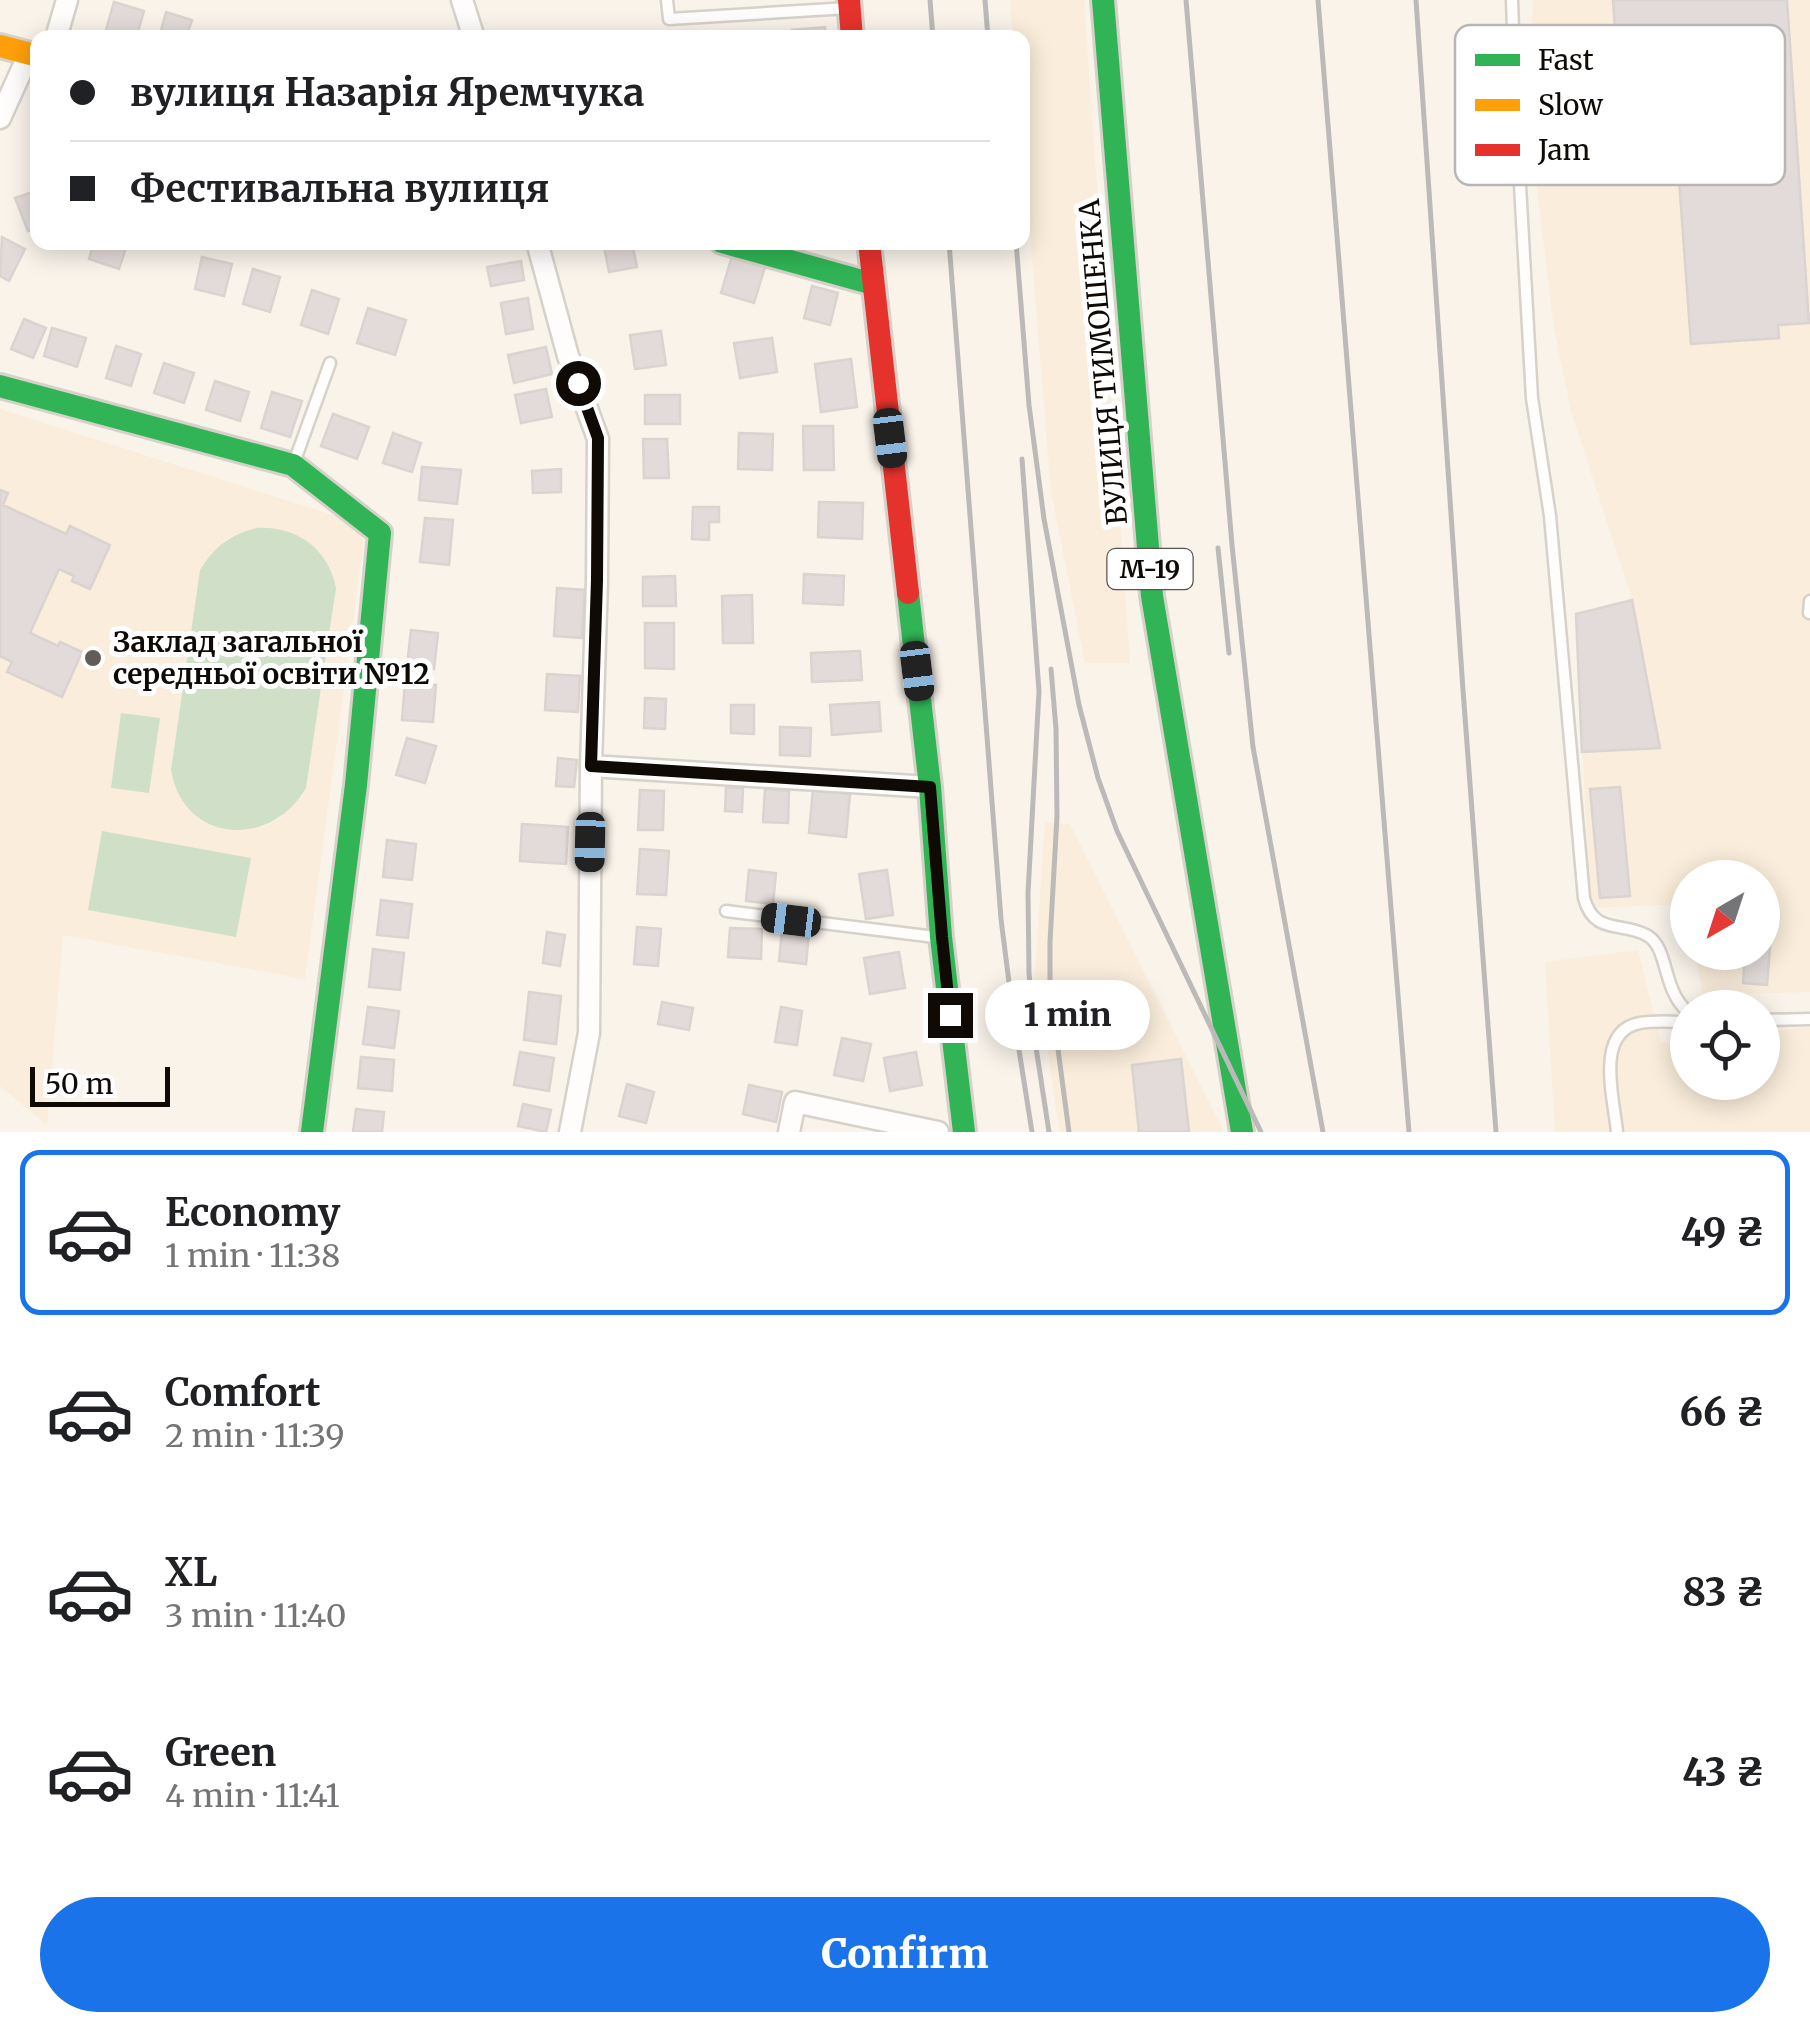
<!DOCTYPE html>
<meta charset="utf-8">
<style>
body{margin:0;font-family:Merriweather,serif;background:#f2f2f2;color:#202124;height:100vh;display:flex;flex-direction:column;font-size:38px;white-space:nowrap}
*{box-sizing:border-box;margin:0}
p{font-size:32px;color:#757577}
.icon{flex:none;width:55px;height:55px;fill:none;stroke:currentColor;stroke-width:2;stroke-linecap:round;stroke-linejoin:round}
.map{position:relative;height:1132px;overflow:hidden}
.sheet{display:flex;flex-direction:column;background:#fff;flex:1}
.sheet>*{flex:none}
.top-card{position:absolute;left:30px;top:30px;width:1000px;height:220px;border-radius:20px;box-shadow:0 5px 25px #0003;display:grid;align-content:center;height:220px;padding:0 40px;background:#fff}
.needle{width:65px;rotate:219deg}
.buttons{position:absolute;left:1670px;top:860px;display:grid;gap:20px}
.buttons a{display:grid;place-items:center;width:110px;height:110px;border-radius:50%;background:#fff;box-shadow:0 5px 25px #0003;font-size:50px}
.scale{position:absolute;left:30px;bottom:25px;width:140px;box-sizing:border-box;padding-left:10px;border:5px solid #0f0a05;border-top:0;font-size:28px;line-height:35px;white-space:nowrap;color:#0f0a05;-webkit-text-stroke:8px #fff;paint-order:stroke}
.end{position:absolute;width:45px;height:45px;margin:-22px;border:12px solid #0f0a05;background:#fff;box-shadow:0 0 0 5px #fff}
.from{border-radius:50%}
.bubble{position:absolute;height:70px;border-radius:35px;background:#fff;box-shadow:0 5px 25px #0003;font-size:32px;font-weight:800;line-height:70px;text-align:center}
.car{position:absolute;width:30px;height:60px;margin:-30px -15px;border-radius:12px;box-shadow:0 0 8px 2px #0007;background:linear-gradient(#222 24%,#8ab4d8 0 40%,#222 0 76%,#8ab4d8 0 86%,#222 0)}
.top-card b{display:flex;align-items:center;gap:35px;height:95px;font-size:38px}
.top-card b+b{border-top:2px solid #e0e0e0}
.top-card i{width:25px;height:25px;background:#202124}
ul{padding:18px 0 0;list-style:none}
li{display:flex;align-items:center;gap:30px;height:165px;margin:0 20px 15px;padding:0 20px;border:5px solid transparent;border-radius:20px}
li div{flex:1}
li b{display:block;font-size:38px}
li em{font-style:normal;font-weight:800}
li.selected{border-color:#1a73e8}
li>.icon{width:90px;height:90px;stroke-width:1.5}
.cta{display:flex;gap:20px;margin-top:auto;padding:20px 40px}
.cta a{flex:1;height:115px;border-radius:60px;background:#1a73e8;color:#fff;font-size:40px;font-weight:800;line-height:115px;text-align:center}
.map>svg:first-child{display:block}
.built{fill:#faeddb;fill-rule:evenodd}
.green{fill:#d0e0c8}
.building{fill:#e3dbd9;stroke:#dad3d0;stroke-width:2.5}
.lines{fill:none;stroke-linecap:round;stroke-linejoin:round}
.lane-casing{stroke:#d6d1c9;stroke-width:15}
.street-casing{stroke:#d6d1c9;stroke-width:25}
.fast-casing{stroke:#d6d1c9;stroke-width:28}
.slow-casing{stroke:#d6d1c9;stroke-width:28}
.jam-casing{stroke:#d6d1c9;stroke-width:28}
.lane{stroke:#fefdfc;stroke-width:10}
.street{stroke:#fefdfc;stroke-width:20}
.fast{stroke:#30b455;stroke-width:22}
.slow{stroke:#ff9f0a;stroke-width:22}
.jam{stroke:#e5322d;stroke-width:22}
.rail{stroke:#bcbab8;stroke-width:5}
.route{stroke:#0f0a05;stroke-width:12}
.poi-dot{fill:#615c55;stroke:#fff;stroke-width:4}
.labels{text-anchor:middle;stroke-width:10;stroke-linejoin:round;paint-order:stroke}
.shield{fill:#fff;stroke:#575450;stroke-width:2.5}
.shield-label{font-size:25px;font-weight:bold;fill:#0f0a05}
.street-label{font-size:28px;fill:#0f0a05;stroke:#fff}
.poi-label{font-size:28px;font-weight:bold;fill:#0f0a05;stroke:#fff;text-anchor:start}
.key{fill:#fff;stroke:#b7b6b4;stroke-width:2.5}
.key-label{font-size:28px;fill:#0f0a05}
</style>
<div class="map">
<svg width="1810" height="1132" viewBox="0 0 1810 1132">
<rect width="100%" height="100%" fill="#f9f3ea"/>
<g class="built">
<polygon points="1010,0 1084,0 1130,663 1085,663 1051,492 1023,148 1022,38 1013,37"/>
<polygon points="1533,0 1810,0 1810,992 1703,995 1695,953 1762,952 1762,878 1688,878 1687,904 1590,908 1576,614 1632,599 1571,411 1554,329 1527,106"/>
<path d="M 0,409 L 339,517 L 364,539 L 305,979 L 63,935 L 47,1125 L 0,1086 ZM 280,529 L 302,538 L 320,553 L 282,817 L 261,828 L 171,770 L 200,570 L 224,541 L 234,535 L 245,531 Z"/>
<polygon points="1045,822 1070,824 1224,1132 1060,1132 1035,971"/>
<polygon points="1638,950 1661,1043 1687,1041 1688,1082 1762,1082 1763,1032 1810,1027 1810,1132 1555,1132 1545,962"/>
</g>
<g class="green">
<path d="M 257,528 C 296,526 328,548 336,588 L 306,788 C 270,850 183,843 171,770 L 200,570 C 214,547 230,534 257,528 Z"/>
<polygon points="121,713 160,718 149,793 111,788"/>
<polygon points="102,831 251,858 236,937 88,910"/>
</g>
<g class="building">
<polygon points="1613,0 1787,0 1809,323 1778,325 1779,338 1691,344 1671,70 1618,72"/>
<polygon points="114,2 144,11 136,38 104,37"/>
<polygon points="166,12 192,20 186,38 159,38"/>
<polygon points="825,27 826,38 793,38 792,30"/>
<polygon points="38,190 38,227 28,231 15,198"/>
<polygon points="2,237 25,249 9,281 0,276"/>
<polygon points="94,242 128,242 119,269 89,259"/>
<polygon points="603,242 632,242 637,267 609,272"/>
<polygon points="732,256 765,267 754,303 721,293"/>
<polygon points="202,257 232,264 224,296 195,289"/>
<polygon points="521,261 524,280 491,286 487,267"/>
<polygon points="253,269 280,277 270,312 243,304"/>
<polygon points="812,286 838,293 830,325 804,318"/>
<polygon points="312,290 339,299 328,334 301,325"/>
<polygon points="528,298 533,329 506,334 501,303"/>
<polygon points="368,308 406,320 395,355 357,343"/>
<polygon points="24,319 46,328 33,358 11,349"/>
<polygon points="52,328 86,338 77,367 44,356"/>
<polygon points="661,331 666,365 635,369 630,335"/>
<polygon points="772,338 777,372 740,378 734,343"/>
<polygon points="116,346 141,354 131,386 106,378"/>
<polygon points="546,347 552,374 514,383 508,355"/>
<polygon points="851,359 857,407 821,412 815,364"/>
<polygon points="164,363 194,373 184,403 154,393"/>
<polygon points="215,381 249,392 240,421 206,410"/>
<polygon points="546,389 552,417 521,423 515,395"/>
<polygon points="272,392 302,401 290,437 261,428"/>
<rect x="645" y="395" width="35" height="29"/>
<polygon points="333,414 369,427 357,459 321,446"/>
<polygon points="803,426 833,426 834,470 804,470"/>
<polygon points="393,433 421,443 412,472 383,463"/>
<polygon points="739,433 773,434 772,470 738,469"/>
<polygon points="643,439 667,439 669,478 644,478"/>
<polygon points="422,467 461,470 457,504 419,500"/>
<polygon points="561,469 561,492 533,493 532,471"/>
<polygon points="0,490 8,493 3,505 66,534 70,526 110,545 90,589 72,581 74,576 59,569 30,633 58,646 60,642 82,652 62,697 7,672 12,662 0,656"/>
<polygon points="819,502 863,503 862,539 818,537"/>
<polygon points="693,507 719,507 719,522 709,522 709,540 692,539"/>
<polygon points="425,518 453,520 449,565 420,562"/>
<polygon points="804,574 844,576 843,605 803,603"/>
<polygon points="675,576 676,606 643,606 643,577"/>
<polygon points="557,588 585,590 582,638 554,636"/>
<polygon points="752,595 753,643 723,643 722,596"/>
<polygon points="1632,600 1660,748 1582,752 1576,614"/>
<polygon points="645,623 674,623 674,669 645,668"/>
<polygon points="411,630 438,633 434,669 407,666"/>
<polygon points="860,651 862,680 812,682 811,653"/>
<polygon points="547,674 580,676 578,712 545,710"/>
<polygon points="405,683 436,685 433,722 402,720"/>
<polygon points="645,698 666,699 665,729 644,728"/>
<polygon points="879,702 881,731 832,735 830,705"/>
<polygon points="731,705 754,705 754,734 731,733"/>
<polygon points="780,727 811,728 810,756 780,755"/>
<polygon points="407,738 436,746 425,783 396,775"/>
<polygon points="558,758 577,760 574,787 556,786"/>
<polygon points="726,787 743,788 742,812 725,811"/>
<polygon points="1620,787 1630,896 1600,898 1590,789"/>
<polygon points="765,789 789,791 788,823 763,822"/>
<polygon points="640,790 664,791 663,830 638,830"/>
<polygon points="813,790 850,794 846,837 809,833"/>
<polygon points="522,824 568,827 566,864 520,861"/>
<polygon points="387,840 416,844 412,880 383,877"/>
<polygon points="640,849 669,851 666,895 637,894"/>
<polygon points="749,870 776,873 773,904 746,901"/>
<polygon points="887,870 893,915 866,919 859,874"/>
<polygon points="1762,896 1774,897 1767,985 1743,983 1745,952 1762,952"/>
<polygon points="381,900 412,904 408,938 377,935"/>
<polygon points="637,927 661,929 658,966 634,964"/>
<polygon points="730,928 762,929 761,959 728,957"/>
<polygon points="782,931 809,934 806,964 779,961"/>
<polygon points="547,932 565,935 560,966 543,963"/>
<polygon points="373,949 404,953 400,990 369,987"/>
<polygon points="899,952 905,988 870,994 864,958"/>
<polygon points="529,992 561,996 556,1044 524,1040"/>
<polygon points="662,1002 693,1008 689,1030 658,1024"/>
<polygon points="368,1007 399,1011 394,1048 363,1044"/>
<polygon points="781,1007 802,1011 797,1045 775,1042"/>
<polygon points="842,1038 871,1044 863,1081 834,1075"/>
<polygon points="520,1052 554,1058 549,1091 514,1085"/>
<polygon points="916,1052 922,1085 890,1091 884,1058"/>
<polygon points="361,1057 394,1060 392,1091 358,1088"/>
<polygon points="1181,1059 1189,1132 1139,1132 1132,1065"/>
<polygon points="627,1084 654,1092 646,1123 619,1116"/>
<polygon points="749,1085 782,1092 776,1122 743,1114"/>
<polygon points="523,1104 551,1110 546,1132 518,1126"/>
<polygon points="356,1109 384,1112 382,1132 353,1132"/>
</g>
<g class="lines">
<defs>
<g id="lane">
<polyline points="667,0 669,19 848,8"/>
<path d="M 1512,0 L 1516,114 L 1532,398 L 1550,516 L 1584,898 C 1594,936 1623,921 1648,936 C 1669,949 1662,990 1688,1012"/>
<polyline points="295,460 330,363"/>
<polyline points="1809,613 1810,601"/>
<polyline points="726,911 935,937"/>
<polyline points="1762,1020 1810,1019"/>
<path d="M 1617,1132 C 1614,1099 1594,1031 1640,1023 C 1655,1020 1672,1022 1688,1022"/>
</g>
<g id="street">
<polyline points="462,0 474,38"/>
<polyline points="56,38 67,0"/>
<polyline points="0,118 29,54"/>
<polyline points="537,242 568,356 598,439 597,581 591,766 589,1033 570,1132"/>
<polyline points="591,766 930,787"/>
<polyline points="789,1132 795,1102 938,1132"/>
</g>
<g id="fast">
<polyline points="1103,0 1152,596 1242,1132"/>
<polyline points="722,242 873,284"/>
<polyline points="0,386 293,465 380,533 356,785 312,1132"/>
<polyline points="908,593 930,787 941,937 964,1132"/>
</g>
<polyline id="slow" points="0,46 38,56"/>
<g id="jam">
<polyline points="849,0 852,38"/>
<polyline points="869,242 908,593"/>
</g>
</defs>
<use href="#lane" class="lane-casing"/>
<use href="#street" class="street-casing"/>
<use href="#fast" class="fast-casing"/>
<use href="#slow" class="slow-casing"/>
<use href="#jam" class="jam-casing"/>
<use href="#lane" class="lane"/>
<use href="#street" class="street"/>
<use href="#fast" class="fast"/>
<use href="#slow" class="slow"/>
<use href="#jam" class="jam"/>
<g class="rail">
<polyline points="930,0 933,38"/>
<polyline points="985,0 988,38"/>
<polyline points="1186,0 1232,545 1253,747 1323,1132"/>
<polyline points="1318,0 1409,1132"/>
<polyline points="1416,0 1463,690 1496,1132"/>
<polyline points="949,242 1001,919 1012,1006 1032,1132"/>
<polyline points="1016,242 1029,405 1044,519 1079,705 1098,778 1117,831 1261,1132"/>
<polyline points="1022,459 1039,691 1028,893 1029,973 1035,1041 1049,1132"/>
<polyline points="1218,548 1229,653"/>
<polyline points="1051,669 1056,729 1057,816 1050,942 1050,989 1069,1132"/>
</g>
</g>
<g class="lines">
<polyline class="route" points="578,383 598,438 597,580 591,766 930,787 942,937 950,1015"/>
</g>
<circle class="poi-dot" cx="93" cy="658" r="10"/>
<g class="labels">
<rect class="shield" x="1107.5" y="549" width="85" height="40" rx="8"/>
<g class="shield-label">
<text x="1150" y="578">М-19</text>
</g>
<g class="street-label">
<text transform="translate(1103 362) rotate(-95)" y="10">ВУЛИЦЯ ТИМОШЕНКА</text>
</g>
<g class="poi-label">
<text x="113" y="652">Заклад загальної<tspan x="113" dy="32">середньої освіти №12</tspan></text>
</g>
</g>
<rect x="1455" y="25" width="330" height="160" rx="15" class="key"/>
<rect x="1475" y="54" width="45" height="12" fill="#30b455"/>
<rect x="1475" y="99" width="45" height="12" fill="#ff9f0a"/>
<rect x="1475" y="144" width="45" height="12" fill="#e5322d"/>
<g class="key-label">
<text x="1538" y="70">Fast</text>
<text x="1538" y="115">Slow</text>
<text x="1538" y="160">Jam</text>
</g>
</svg>
<div class="buttons">
<a><svg class="needle" viewBox="-14 -14 28 28"><path d="M0-13l5 13h-10z" fill="#e53935"/><path d="M0 13l5-13h-10z" fill="#757577"/></svg></a>
<a><svg class="icon" aria-label="locate" viewBox="0 0 24 24"><circle cx="12" cy="12" r="6"/><path d="M12 2v4M12 18v4M2 12h4M18 12h4"/></svg></a>
</div>
<div class="scale">50 m</div>
<i class="end from" style="left:578px;top:383px"></i>
<i class="end" style="left:950px;top:1015px"></i>
<div class="bubble" style="left:985px;top:980px;width:165px">1 min</div>
<i class="car" style="left:890px;top:438px;rotate:173deg"></i>
<i class="car" style="left:917px;top:671px;rotate:173deg"></i>
<i class="car" style="left:590px;top:842px;rotate:181deg"></i>
<i class="car" style="left:791px;top:920px;rotate:277deg"></i>
<div class="top-card">
<b><i class="from"></i>вулиця Назарія Яремчука</b>
<b><i></i>Фестивальна вулиця</b>
</div>
</div>
<section class="sheet">
<ul>
<li class="selected"><svg class="icon" aria-label="car" viewBox="0 0 24 24"><path d="M5 17H2v-5l4-1 3-4h7l3 4 3 1v5h-3M9 17h6M6 11h13"/><circle cx="7" cy="17" r="2"/><circle cx="17" cy="17" r="2"/></svg><div><b>Economy</b><p>1 min · 11:38</p></div><em>49 ₴</em></li>
<li><svg class="icon" aria-label="car" viewBox="0 0 24 24"><path d="M5 17H2v-5l4-1 3-4h7l3 4 3 1v5h-3M9 17h6M6 11h13"/><circle cx="7" cy="17" r="2"/><circle cx="17" cy="17" r="2"/></svg><div><b>Comfort</b><p>2 min · 11:39</p></div><em>66 ₴</em></li>
<li><svg class="icon" aria-label="car" viewBox="0 0 24 24"><path d="M5 17H2v-5l4-1 3-4h7l3 4 3 1v5h-3M9 17h6M6 11h13"/><circle cx="7" cy="17" r="2"/><circle cx="17" cy="17" r="2"/></svg><div><b>XL</b><p>3 min · 11:40</p></div><em>83 ₴</em></li>
<li><svg class="icon" aria-label="car" viewBox="0 0 24 24"><path d="M5 17H2v-5l4-1 3-4h7l3 4 3 1v5h-3M9 17h6M6 11h13"/><circle cx="7" cy="17" r="2"/><circle cx="17" cy="17" r="2"/></svg><div><b>Green</b><p>4 min · 11:41</p></div><em>43 ₴</em></li>
</ul>
<div class="cta"><a>Confirm</a></div>
</section>
